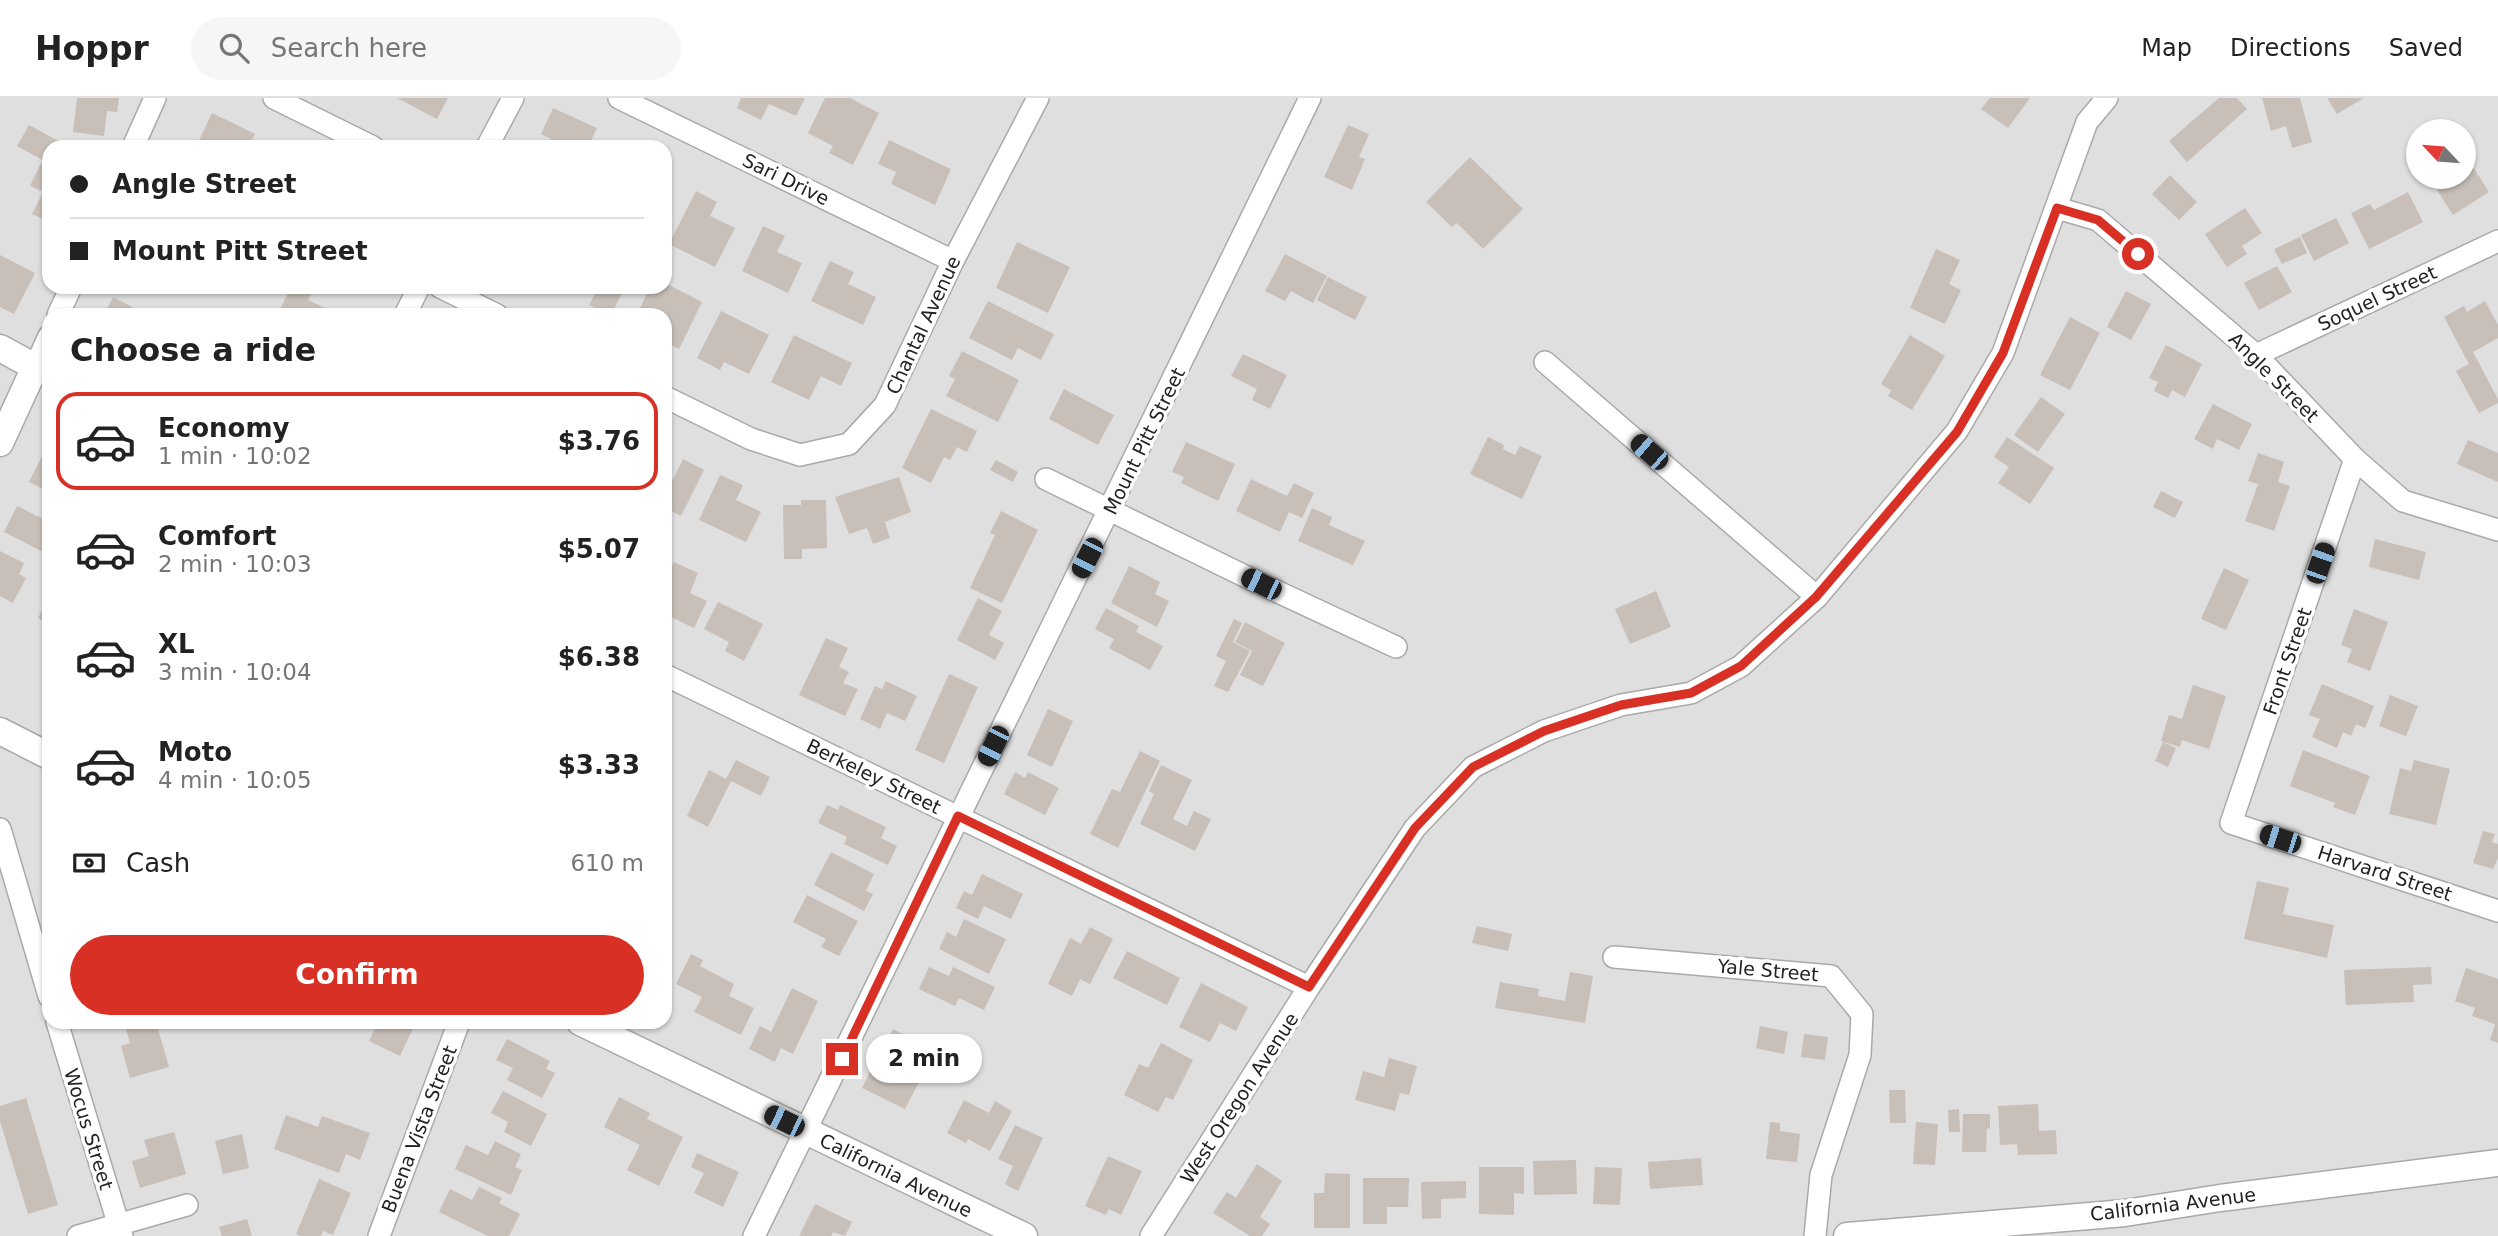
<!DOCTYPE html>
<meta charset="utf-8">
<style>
body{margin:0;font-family:"DejaVu Sans",sans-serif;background:#f6f6f6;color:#222;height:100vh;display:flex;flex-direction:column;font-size:26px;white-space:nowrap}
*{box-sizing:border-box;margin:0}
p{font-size:23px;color:#767676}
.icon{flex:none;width:38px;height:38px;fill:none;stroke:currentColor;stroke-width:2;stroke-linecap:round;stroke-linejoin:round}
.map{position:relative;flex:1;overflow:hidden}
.side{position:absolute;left:42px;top:210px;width:630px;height:721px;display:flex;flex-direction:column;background:#fff;border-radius:21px;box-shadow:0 2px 5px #0004}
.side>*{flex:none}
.hud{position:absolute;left:42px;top:42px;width:630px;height:154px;border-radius:21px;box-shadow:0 2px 5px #0004;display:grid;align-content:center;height:154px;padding:0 28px;background:#fff}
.needle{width:46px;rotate:296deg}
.buttons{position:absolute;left:2406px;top:21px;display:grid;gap:14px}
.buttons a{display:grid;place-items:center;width:70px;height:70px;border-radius:50%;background:#fff;box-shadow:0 2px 5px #0004;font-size:35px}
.end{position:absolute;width:32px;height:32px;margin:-16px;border:9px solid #d93025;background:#fff;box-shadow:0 0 0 4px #fff}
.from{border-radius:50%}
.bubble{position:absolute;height:49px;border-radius:24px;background:#fff;box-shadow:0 2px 5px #0004;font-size:23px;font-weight:700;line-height:49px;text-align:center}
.car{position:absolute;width:21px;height:42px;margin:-21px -10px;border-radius:9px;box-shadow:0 0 5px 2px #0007;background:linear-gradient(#222 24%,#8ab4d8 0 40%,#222 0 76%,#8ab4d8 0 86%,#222 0)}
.hud b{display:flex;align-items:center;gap:24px;height:66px;font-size:26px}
.hud b+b{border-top:2px solid #e0e0e0}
.hud i{width:18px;height:18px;background:#222}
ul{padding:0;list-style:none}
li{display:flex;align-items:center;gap:21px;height:98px;margin:0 14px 10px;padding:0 14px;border:4px solid transparent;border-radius:21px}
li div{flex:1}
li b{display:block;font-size:26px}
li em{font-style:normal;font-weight:700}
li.active{border-color:#d93025}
li>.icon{width:63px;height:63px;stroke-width:1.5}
h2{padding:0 28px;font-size:32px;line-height:84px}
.pay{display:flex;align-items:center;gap:18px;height:77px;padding:0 28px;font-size:26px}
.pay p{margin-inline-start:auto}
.button{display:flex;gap:14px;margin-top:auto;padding:14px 28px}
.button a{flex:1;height:80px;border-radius:42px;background:#d93025;color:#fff;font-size:28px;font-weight:700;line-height:80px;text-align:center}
header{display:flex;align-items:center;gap:42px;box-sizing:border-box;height:98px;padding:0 35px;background:#fff;border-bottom:2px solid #e0e0e0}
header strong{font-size:33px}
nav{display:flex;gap:38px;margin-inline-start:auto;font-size:24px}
.search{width:490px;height:63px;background:#f6f6f6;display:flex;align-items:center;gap:18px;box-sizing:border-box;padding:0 24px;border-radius:38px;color:#767676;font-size:26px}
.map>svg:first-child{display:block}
.residential{fill:#e0dfdf;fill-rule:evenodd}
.building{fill:#c7bfb8}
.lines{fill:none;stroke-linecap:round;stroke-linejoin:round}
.minor-casing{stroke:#a9a9a9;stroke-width:24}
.tertiary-casing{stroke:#a9a9a9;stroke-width:29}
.minor{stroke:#fff;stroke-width:21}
.tertiary{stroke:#fff;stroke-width:26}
.route{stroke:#d93025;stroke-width:9}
.labels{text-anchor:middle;stroke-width:7;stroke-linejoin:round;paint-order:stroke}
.street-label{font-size:19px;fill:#222;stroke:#fff}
</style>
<header>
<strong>Hoppr</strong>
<div class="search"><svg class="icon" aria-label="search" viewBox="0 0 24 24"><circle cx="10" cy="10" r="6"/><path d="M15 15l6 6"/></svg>Search here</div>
<nav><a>Map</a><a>Directions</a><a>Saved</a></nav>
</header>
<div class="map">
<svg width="2498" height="1138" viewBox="0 0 2498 1138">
<rect width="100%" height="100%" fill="#f2efe9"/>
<path class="residential" d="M 0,0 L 2498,0 L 2498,1138 L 0,1138 ZM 2418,33 L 2464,33 L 2464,79 L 2418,79 ZM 49,49 L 665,49 L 665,189 L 49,189 ZM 49,217 L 665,217 L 665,924 L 49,924 Z"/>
<g class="building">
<polygon points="77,0 119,0 117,14 107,13 104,38 73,34"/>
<polygon points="397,0 448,0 437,21"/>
<polygon points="741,0 805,0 796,18 769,6 761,22 737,10"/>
<polygon points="825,0 850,0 879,15 853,67 829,55 833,48 808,35"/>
<polygon points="1990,0 2030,0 2008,30 1981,11"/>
<polygon points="2219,0 2237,0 2247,11 2187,64 2169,43"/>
<polygon points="2262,0 2300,0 2312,44 2292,50 2286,28 2271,33"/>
<polygon points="2327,0 2364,0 2337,16"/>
<polygon points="553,10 597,30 588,49 548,49 551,41 541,36"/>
<polygon points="212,15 255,36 248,49 196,49"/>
<polygon points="29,27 60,44 57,49 49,49 48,65 17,48"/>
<polygon points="1348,27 1369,36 1359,59 1365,61 1352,92 1324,79"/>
<polygon points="889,42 951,71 935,107 891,86 896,74 878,66"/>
<polygon points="1470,59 1523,111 1483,151 1457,125 1452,129 1426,104"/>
<polygon points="41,65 49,68 49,76 41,93 30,88"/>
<polygon points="2473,69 2489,94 2453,117 2437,92 2458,79 2464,79 2464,75"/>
<polygon points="2170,77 2197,104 2179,122 2152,96"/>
<polygon points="49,82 49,124 32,116"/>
<polygon points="696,93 717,104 710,118 735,130 715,169 669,146"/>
<polygon points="2408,94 2423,124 2369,151 2351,115 2370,106 2374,112"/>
<polygon points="2245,110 2262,135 2242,148 2247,156 2227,169 2205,136"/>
<polygon points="2336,120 2349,145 2314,163 2301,137"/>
<polygon points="763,128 785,138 777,154 802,165 788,195 742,173"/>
<polygon points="2300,139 2307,155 2282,166 2274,151"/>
<polygon points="1017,144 1070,169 1048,215 996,190"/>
<polygon points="1936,151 1960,162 1949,186 1961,192 1945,226 1910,210"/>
<polygon points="1285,156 1327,178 1313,205 1291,193 1285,203 1265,193"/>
<polygon points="0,157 35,175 14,216 0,209"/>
<polygon points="830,163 854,174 848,186 876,199 863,227 811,203"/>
<polygon points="2277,168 2292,194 2259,212 2244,185"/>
<polygon points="1328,179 1367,199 1355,222 1317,202"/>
<polygon points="665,185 702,204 679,251 665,244 665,217 648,217 639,212 650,189 665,189"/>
<polygon points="291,189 315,189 308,202 340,217 277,217"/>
<polygon points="590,189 625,189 611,217 589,207 597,192"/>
<polygon points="2126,193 2151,206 2131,242 2107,229"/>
<polygon points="113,199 134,210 131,217 104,217"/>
<polygon points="988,203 1054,236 1041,262 1018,250 1012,262 969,240"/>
<polygon points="2485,203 2498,227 2498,240 2473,254 2498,301 2498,305 2479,315 2456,273 2469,266 2444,219 2464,208 2467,214"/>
<polygon points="721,213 769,237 749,276 724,264 720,272 697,260"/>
<polygon points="2070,219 2100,235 2070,292 2040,277"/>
<polygon points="794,237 852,265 841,288 821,278 809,302 771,284"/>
<polygon points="1910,237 1945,258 1912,312 1888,298 1891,292 1881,286"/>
<polygon points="2166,247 2202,266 2185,299 2172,292 2168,300 2154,293 2158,284 2149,280"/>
<polygon points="962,253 1019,282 998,324 946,298 955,281 949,278"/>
<polygon points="1243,256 1287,277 1270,311 1252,302 1257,291 1231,278"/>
<polygon points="1064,291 1114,317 1098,347 1049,321"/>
<polygon points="2041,299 2065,316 2038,354 2014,337"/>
<polygon points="2213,306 2252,326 2239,352 2217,341 2213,351 2194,341"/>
<polygon points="931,311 977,333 967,354 957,349 950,362 944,359 931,385 902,370"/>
<polygon points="1488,339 1504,347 1503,351 1515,357 1520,348 1542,358 1522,401 1470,376"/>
<polygon points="2007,339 2054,370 2030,406 1998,385 2009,369 1994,359"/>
<polygon points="2468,342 2498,355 2498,384 2457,366"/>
<polygon points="1186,344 1235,366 1218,403 1181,385 1184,379 1172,374"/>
<polygon points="2258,355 2284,364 2278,384 2290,388 2274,433 2245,423 2258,386 2248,383"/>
<polygon points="42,358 49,361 49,394 29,384"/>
<polygon points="683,361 704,372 681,418 665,410 665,378 673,382"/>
<polygon points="996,362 1018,374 1013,384 990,372"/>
<polygon points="720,377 743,387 736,402 761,414 746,444 699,422"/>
<polygon points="899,379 911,414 885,424 890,440 873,446 867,430 849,436 835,399"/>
<polygon points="1251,381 1287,398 1294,385 1314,395 1302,420 1289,414 1280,434 1236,413"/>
<polygon points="2161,393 2183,404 2175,420 2153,409"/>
<polygon points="801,402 826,402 827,450 802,451 802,461 784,461 783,407 801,407"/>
<polygon points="17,408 49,424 49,457 4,434"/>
<polygon points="1312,410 1332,419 1329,427 1365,443 1353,467 1298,443"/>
<polygon points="1001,413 1038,432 1002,505 970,490 995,437 990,435"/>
<polygon points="2375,441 2426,454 2419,482 2369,469"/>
<polygon points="0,453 24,465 19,476 26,480 13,505 0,498"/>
<polygon points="674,464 698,475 690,495 707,503 694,530 665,516 665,483"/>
<polygon points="1129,468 1160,484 1155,496 1169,503 1157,529 1111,505"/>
<polygon points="2224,470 2249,482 2226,532 2201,521"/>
<polygon points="1656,493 1671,529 1630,546 1615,511"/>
<polygon points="49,499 49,526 38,520"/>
<polygon points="978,500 1002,513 989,537 1004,545 995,562 957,542"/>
<polygon points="718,504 763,526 744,563 725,553 729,544 704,531"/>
<polygon points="1106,510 1139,528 1136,534 1163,548 1150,572 1109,550 1114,541 1095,531"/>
<polygon points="2354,511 2388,524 2370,573 2347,564 2352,551 2341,547"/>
<polygon points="1234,521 1242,525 1233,544 1250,553 1228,594 1214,588 1226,563 1216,558"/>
<polygon points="1245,524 1285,545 1263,588 1240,577 1252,553 1235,544"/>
<polygon points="826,540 848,550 839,569 849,574 843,585 858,591 845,618 799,597"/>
<polygon points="949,576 978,589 944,665 915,652"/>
<polygon points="886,583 917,598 905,623 887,615 880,631 860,621 875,588 882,591"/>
<polygon points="2322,586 2374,608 2365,630 2356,626 2351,638 2343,634 2337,650 2312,639 2320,621 2309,617"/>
<polygon points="2193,587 2226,598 2209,651 2182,642 2180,649 2161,643 2169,617 2182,621"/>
<polygon points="2390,597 2418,608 2406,638 2379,628"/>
<polygon points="1048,611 1073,623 1052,669 1027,657"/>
<polygon points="2163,644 2176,650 2168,669 2155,663"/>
<polygon points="2303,652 2370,678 2355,717 2333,709 2335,705 2290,688"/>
<polygon points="1140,653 1160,663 1118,750 1090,736 1112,691 1120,694"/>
<polygon points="736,662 770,679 761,698 731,683 708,729 687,718 709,672 726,681"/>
<polygon points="2414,662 2450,671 2436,727 2389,716 2400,670 2411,673"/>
<polygon points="1161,667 1192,682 1173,721 1187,728 1194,713 1211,721 1195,753 1140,726 1154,696 1149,693"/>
<polygon points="1015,674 1025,680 1028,674 1059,690 1045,717 1004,696"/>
<polygon points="827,707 838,712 840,707 886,729 881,740 897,748 888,767 844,746 847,739 818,725"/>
<polygon points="2483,733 2495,736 2492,744 2498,746 2498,760 2493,771 2473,765"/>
<polygon points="831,754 874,776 866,793 873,796 864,813 814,787"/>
<polygon points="982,776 1023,796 1011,821 984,808 978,821 956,810 964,793 972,797"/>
<polygon points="2257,783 2289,790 2283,816 2334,827 2327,860 2244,841"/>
<polygon points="807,797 858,823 839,858 821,849 826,841 793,824"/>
<polygon points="964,821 1006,841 989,876 939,851 947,834 956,839"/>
<polygon points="1477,828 1512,836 1508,853 1472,845"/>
<polygon points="1090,829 1113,841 1090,886 1080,881 1072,898 1048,886 1070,840 1081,846"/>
<polygon points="1127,853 1180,880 1167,907 1113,880"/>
<polygon points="691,856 703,862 700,868 734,886 729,898 754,910 741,937 694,914 702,899 676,886"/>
<polygon points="929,869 949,878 953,869 995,889 984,912 959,900 955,908 919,891"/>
<polygon points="2431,869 2432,886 2413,887 2414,904 2346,907 2344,872"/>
<polygon points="2466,870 2498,881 2498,945 2490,942 2495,926 2472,918 2475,910 2455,903"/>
<polygon points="1570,874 1593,878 1585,925 1495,910 1500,884 1539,891 1538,898 1565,903"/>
<polygon points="1201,885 1248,909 1236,933 1220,925 1210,944 1179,929"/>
<polygon points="792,890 818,903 793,956 781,950 775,964 749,951 760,928 771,934"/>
<polygon points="124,924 156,924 169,969 130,980 121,948 130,945"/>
<polygon points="378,924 416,924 400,958 369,943"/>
<polygon points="1760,928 1788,934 1784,956 1756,950"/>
<polygon points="893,931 917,943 901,975 919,984 905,1011 862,990 876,962 893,970 896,963 881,956"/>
<polygon points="1804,936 1828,939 1825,962 1801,959"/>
<polygon points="507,941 550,963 546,971 555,975 542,1000 507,982 513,970 496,962"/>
<polygon points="1161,945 1193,962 1173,1002 1166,999 1158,1014 1124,997 1139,966 1148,970"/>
<polygon points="1389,960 1417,968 1409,997 1400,995 1395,1013 1355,1002 1363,973 1384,979"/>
<polygon points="1889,992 1905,992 1906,1025 1890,1025"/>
<polygon points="503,993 547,1016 531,1048 504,1034 508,1024 491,1015"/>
<polygon points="619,999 650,1015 647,1021 683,1039 659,1088 627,1072 640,1047 604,1029"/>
<polygon points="26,1000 58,1107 28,1116 0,1023 0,1008"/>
<polygon points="964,1002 989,1015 995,1003 1012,1013 990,1053 968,1041 966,1045 947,1035"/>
<polygon points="2038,1006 2039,1033 2056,1032 2057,1056 2018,1057 2017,1046 2000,1047 1998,1008"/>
<polygon points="1959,1011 1960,1034 1949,1034 1948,1012"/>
<polygon points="1963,1016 1990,1016 1990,1031 1987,1030 1986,1054 1962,1054"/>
<polygon points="286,1017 318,1029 322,1018 370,1035 360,1062 346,1056 339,1075 274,1051"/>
<polygon points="1770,1024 1780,1025 1780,1033 1800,1036 1797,1064 1766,1061"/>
<polygon points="1916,1024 1938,1026 1935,1067 1913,1066"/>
<polygon points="1015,1027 1043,1040 1018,1093 1005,1086 1013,1068 998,1061"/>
<polygon points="174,1034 186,1076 140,1090 132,1063 149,1058 144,1042"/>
<polygon points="242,1036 249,1070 223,1076 215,1043"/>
<polygon points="495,1043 521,1056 515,1069 522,1072 511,1097 455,1071 466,1047 488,1057"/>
<polygon points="697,1055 739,1074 723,1109 694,1095 704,1075 691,1069"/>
<polygon points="1108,1058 1142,1073 1121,1117 1109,1111 1106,1117 1085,1108"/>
<polygon points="1701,1060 1703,1087 1650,1091 1648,1064"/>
<polygon points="1576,1062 1577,1096 1534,1097 1533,1063"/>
<polygon points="1257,1066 1282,1083 1260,1119 1270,1126 1262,1138 1250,1138 1213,1115 1227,1094 1236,1100"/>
<polygon points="1479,1069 1524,1069 1524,1096 1514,1095 1514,1117 1479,1116"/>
<polygon points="1595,1069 1622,1070 1620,1107 1593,1106"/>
<polygon points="1325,1075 1350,1076 1350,1130 1314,1130 1314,1095 1324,1095"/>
<polygon points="1363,1080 1409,1080 1408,1109 1387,1109 1387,1126 1363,1126"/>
<polygon points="319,1081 351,1095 333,1137 323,1133 321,1138 300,1138 296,1136"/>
<polygon points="1466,1083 1466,1100 1441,1101 1441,1120 1422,1121 1421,1084"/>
<polygon points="479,1089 502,1100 499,1105 520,1116 509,1138 488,1138 439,1114 450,1091 472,1102"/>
<polygon points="815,1106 852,1124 845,1138 833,1134 831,1138 799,1138"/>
<polygon points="247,1121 252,1138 222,1138 219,1129"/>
</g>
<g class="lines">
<defs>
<g id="minor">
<polyline points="274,0 373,49"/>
<polyline points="619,0 953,163"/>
<polyline points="133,49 155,0"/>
<polyline points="487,49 513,0"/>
<polyline points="2057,110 2098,122 2256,257 2355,361 2403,403 2498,432"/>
<polyline points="440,189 497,217"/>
<polyline points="58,217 71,189"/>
<polyline points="405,217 419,189"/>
<polyline points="49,238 35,269 49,275"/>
<polyline points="2256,257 2498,143"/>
<polyline points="1545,264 1817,499"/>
<polyline points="665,299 751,341 800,357 849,346 885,307 953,163 1038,0"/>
<polyline points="2355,361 2231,725 2498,813"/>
<polyline points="1046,381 1261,486 1396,549"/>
<polyline points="665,577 1309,889"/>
<polyline points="0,731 49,898"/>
<polyline points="1614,859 1831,878 1862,916 1860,957 1821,1077 1815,1138"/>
<polyline points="57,924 122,1138"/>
<polyline points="78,1138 187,1107"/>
<polyline points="379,1138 459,924"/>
<polyline points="754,1138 1310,0"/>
<polyline points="1151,1138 1309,889 1415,730 1473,669 1544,633 1621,607 1691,595 1741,568 1817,499 1957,333 2003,255 2087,24 2107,0"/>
</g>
<g id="tertiary">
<polyline points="0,250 35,269 0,345"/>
<polyline points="0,633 49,658"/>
<polyline points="580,924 1024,1138"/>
<polyline points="1847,1138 2125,1115 2220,1100 2498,1065"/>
</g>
</defs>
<use href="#minor" class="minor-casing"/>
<use href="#tertiary" class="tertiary-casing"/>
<use href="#minor" class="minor"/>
<use href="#tertiary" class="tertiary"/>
</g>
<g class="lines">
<polyline class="route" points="842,961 958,718 1309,889 1415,730 1473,669 1544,633 1621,607 1691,595 1741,568 1816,499 1957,334 2003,255 2057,110 2098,122 2138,156"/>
</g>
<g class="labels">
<g class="street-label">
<text transform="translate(786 81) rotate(26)" y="7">Sari Drive</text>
<text transform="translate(2377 200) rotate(-25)" y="7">Soquel Street</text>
<text transform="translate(923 227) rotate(-65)" y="7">Chantal Avenue</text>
<text transform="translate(2274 279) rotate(45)" y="7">Angle Street</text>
<text transform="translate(1144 343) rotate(-64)" y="7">Mount Pitt Street</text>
<text transform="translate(2287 563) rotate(-71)" y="7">Front Street</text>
<text transform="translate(874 678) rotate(26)" y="7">Berkeley Street</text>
<text transform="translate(2385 775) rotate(18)" y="7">Harvard Street</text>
<text transform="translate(1768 872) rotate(5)" y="7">Yale Street</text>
<text transform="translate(1239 1000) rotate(-57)" y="7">West Oregon Avenue</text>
<text transform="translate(89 1031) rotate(73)" y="7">Wocus Street</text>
<text transform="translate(419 1031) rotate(-69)" y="7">Buena Vista Street</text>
<text transform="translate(896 1077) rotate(26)" y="7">California Avenue</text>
<text transform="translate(2173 1106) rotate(-7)" y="7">California Avenue</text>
</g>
</g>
</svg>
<div class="buttons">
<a><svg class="needle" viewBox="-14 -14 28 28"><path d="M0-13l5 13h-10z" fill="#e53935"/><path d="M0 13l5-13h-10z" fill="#767676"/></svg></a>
</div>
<i class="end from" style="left:2138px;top:156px"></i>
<i class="end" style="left:842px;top:961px"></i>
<div class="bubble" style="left:866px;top:936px;width:116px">2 min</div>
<i class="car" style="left:1649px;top:354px;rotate:311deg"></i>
<i class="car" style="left:1087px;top:460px;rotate:207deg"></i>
<i class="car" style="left:2320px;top:465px;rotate:19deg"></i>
<i class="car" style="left:1261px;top:486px;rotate:296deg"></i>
<i class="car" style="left:993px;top:648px;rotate:206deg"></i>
<i class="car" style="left:2280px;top:741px;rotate:288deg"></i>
<i class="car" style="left:784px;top:1023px;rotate:296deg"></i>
<div class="hud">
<b><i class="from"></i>Angle Street</b>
<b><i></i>Mount Pitt Street</b>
</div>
<section class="side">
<h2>Choose a ride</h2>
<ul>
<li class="active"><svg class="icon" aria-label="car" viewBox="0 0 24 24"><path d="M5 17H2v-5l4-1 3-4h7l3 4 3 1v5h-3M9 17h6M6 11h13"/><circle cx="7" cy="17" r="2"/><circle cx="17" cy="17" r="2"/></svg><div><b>Economy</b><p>1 min · 10:02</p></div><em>$3.76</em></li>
<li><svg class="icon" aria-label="car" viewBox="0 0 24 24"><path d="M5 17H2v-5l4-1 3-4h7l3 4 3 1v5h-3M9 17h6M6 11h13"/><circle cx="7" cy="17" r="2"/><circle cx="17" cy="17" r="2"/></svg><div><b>Comfort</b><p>2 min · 10:03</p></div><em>$5.07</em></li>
<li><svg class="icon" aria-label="car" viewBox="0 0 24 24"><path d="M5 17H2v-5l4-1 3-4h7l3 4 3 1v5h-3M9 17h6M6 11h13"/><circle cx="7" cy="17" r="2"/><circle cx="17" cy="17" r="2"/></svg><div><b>XL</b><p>3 min · 10:04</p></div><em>$6.38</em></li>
<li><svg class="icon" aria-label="car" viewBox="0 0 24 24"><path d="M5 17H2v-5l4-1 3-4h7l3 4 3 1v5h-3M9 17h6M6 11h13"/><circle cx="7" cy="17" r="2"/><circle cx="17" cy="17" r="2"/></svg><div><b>Moto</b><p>4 min · 10:05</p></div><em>$3.33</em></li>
</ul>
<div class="pay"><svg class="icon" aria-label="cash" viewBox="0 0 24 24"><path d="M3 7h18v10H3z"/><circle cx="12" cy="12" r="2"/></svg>Cash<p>610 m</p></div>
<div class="button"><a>Confirm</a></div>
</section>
</div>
